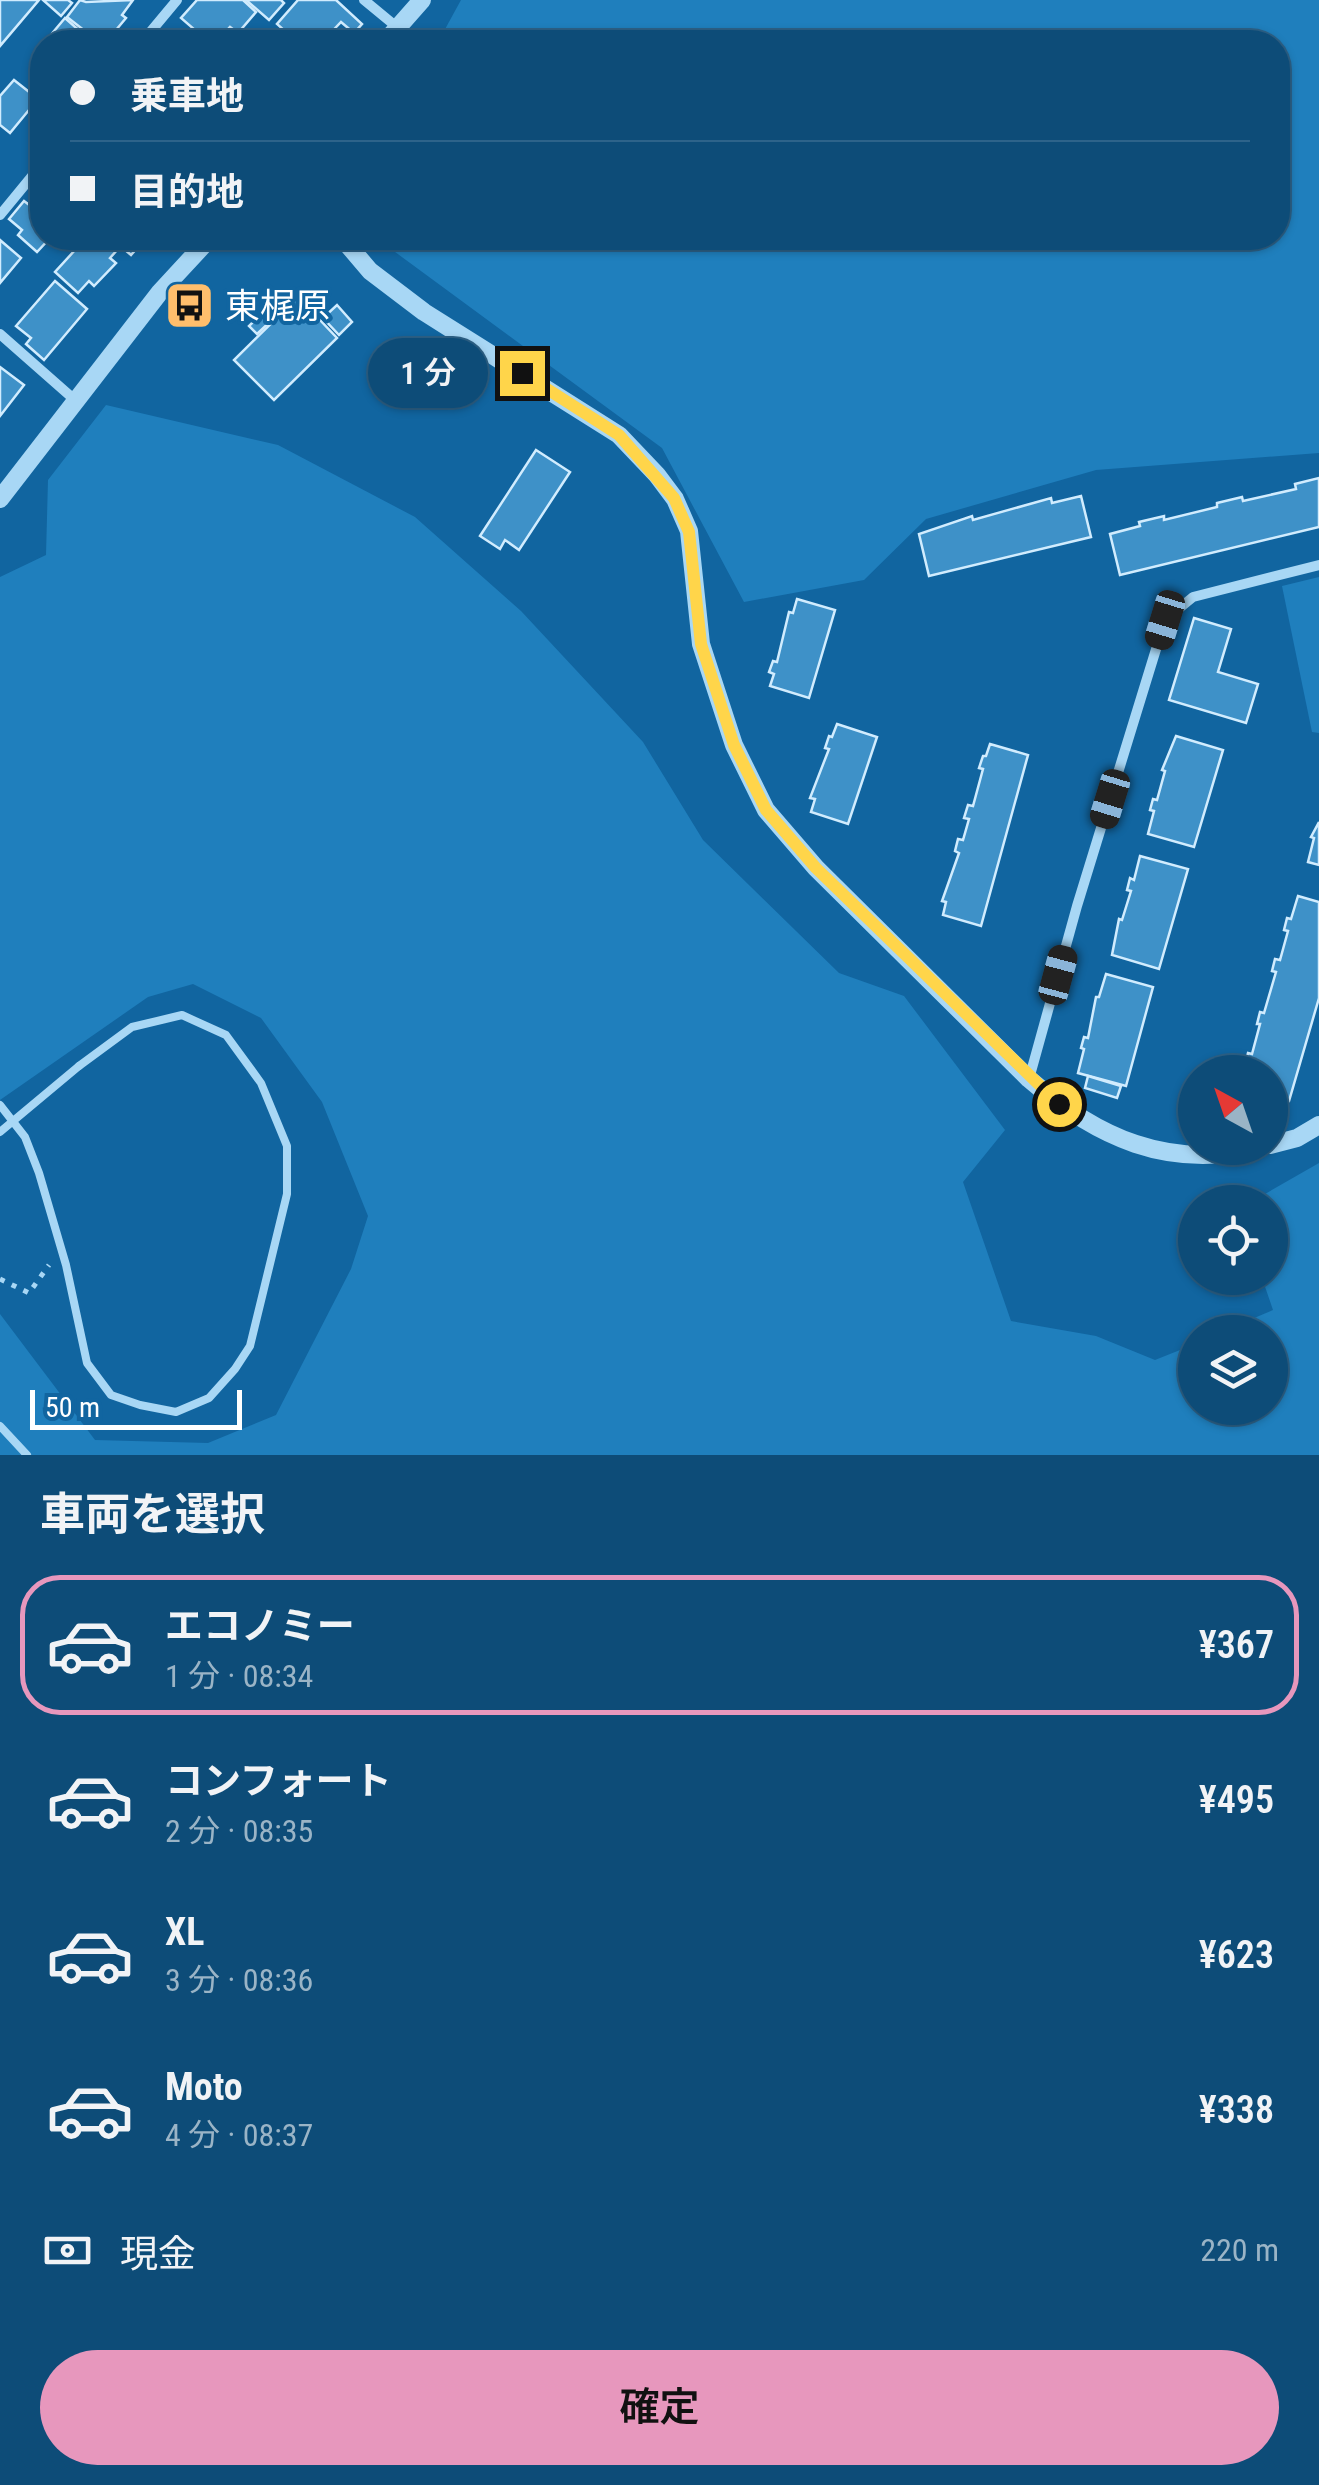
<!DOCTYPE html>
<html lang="ja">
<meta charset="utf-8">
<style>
body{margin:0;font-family:"Roboto Condensed","Noto Sans JP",sans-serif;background:#1b5680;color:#f1f3f6;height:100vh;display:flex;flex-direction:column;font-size:38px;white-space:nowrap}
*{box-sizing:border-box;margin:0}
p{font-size:32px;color:#9ab4c6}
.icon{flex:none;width:55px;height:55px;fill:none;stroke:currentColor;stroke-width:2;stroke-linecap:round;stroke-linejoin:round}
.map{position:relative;height:1455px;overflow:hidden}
.side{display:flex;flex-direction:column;background:#0d4c78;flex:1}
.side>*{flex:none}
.banner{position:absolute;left:30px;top:30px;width:1260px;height:220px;border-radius:40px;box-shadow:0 2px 8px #0004,0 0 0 2px #2d638a;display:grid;align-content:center;height:220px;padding:0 40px;background:#0d4c78}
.needle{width:65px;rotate:320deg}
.fabs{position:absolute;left:1178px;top:1055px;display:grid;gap:20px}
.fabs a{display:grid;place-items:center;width:110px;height:110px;border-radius:50%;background:#0d4c78;box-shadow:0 2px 8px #0004,0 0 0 2px #2d638a;font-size:50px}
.scale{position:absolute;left:30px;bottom:25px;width:212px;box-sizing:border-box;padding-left:10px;border:5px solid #fff;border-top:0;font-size:28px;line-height:35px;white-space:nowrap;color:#fff;-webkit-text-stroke:8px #1165a0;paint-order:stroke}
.end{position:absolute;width:45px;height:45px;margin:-22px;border:12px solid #ffd54a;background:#111;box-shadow:0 0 0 5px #111}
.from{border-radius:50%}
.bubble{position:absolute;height:70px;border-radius:35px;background:#0d4c78;box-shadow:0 2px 8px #0004,0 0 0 2px #2d638a;font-size:32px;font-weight:600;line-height:70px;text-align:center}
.car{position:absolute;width:30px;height:60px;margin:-30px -15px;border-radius:12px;box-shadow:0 0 8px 2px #0007;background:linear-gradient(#222 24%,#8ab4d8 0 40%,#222 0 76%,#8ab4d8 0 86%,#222 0)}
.banner b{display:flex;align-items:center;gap:35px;height:95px;font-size:38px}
.banner b+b{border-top:2px solid #2d638a}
.banner i{width:25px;height:25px;background:#f1f3f6}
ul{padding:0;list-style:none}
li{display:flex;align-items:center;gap:30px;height:140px;margin:0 20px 15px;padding:0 20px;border:5px solid transparent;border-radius:40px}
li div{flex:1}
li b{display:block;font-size:38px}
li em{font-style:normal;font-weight:600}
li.current{border-color:#e797bd}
li>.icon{width:90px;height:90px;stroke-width:1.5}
h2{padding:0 40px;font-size:45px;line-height:120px}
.pay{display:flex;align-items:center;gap:25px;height:110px;padding:0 40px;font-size:38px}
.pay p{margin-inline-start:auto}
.action{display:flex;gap:20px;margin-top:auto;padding:20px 40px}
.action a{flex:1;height:115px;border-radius:60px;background:#e797bd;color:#111;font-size:40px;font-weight:600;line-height:115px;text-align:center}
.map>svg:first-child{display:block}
.green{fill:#1f7fbd}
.building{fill:#3e91c8;stroke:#d1ecfe;stroke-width:2.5}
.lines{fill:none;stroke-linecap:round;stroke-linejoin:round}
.path{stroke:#a8d7f5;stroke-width:5;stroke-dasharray:5 8;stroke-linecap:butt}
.service{stroke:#a8d7f5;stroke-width:8}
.minor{stroke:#a8d7f5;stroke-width:10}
.tertiary{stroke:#a8d7f5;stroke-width:18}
.service-bridge{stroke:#a8d7f5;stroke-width:8}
.route{stroke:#ffd54a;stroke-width:12}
.labels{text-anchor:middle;stroke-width:8;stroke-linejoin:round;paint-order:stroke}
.poi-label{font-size:35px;fill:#fff;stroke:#1165a0;text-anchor:start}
</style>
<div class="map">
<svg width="1319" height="1455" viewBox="0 0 1319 1455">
<rect width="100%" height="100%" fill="#1165a0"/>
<g class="green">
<polygon points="461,0 1319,0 1319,453 1096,470 926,519 864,580 744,602 662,448 391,249 382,238 1278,238 1278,42 438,42"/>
<polygon points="106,405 278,445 415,517 521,611 643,742 703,840 839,973 904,996 1005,1130 963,1182 1011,1321 1096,1336 1155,1360 1195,1344 1195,1408 1270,1408 1270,1332 1221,1332 1273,1310 1262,1278 1270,1278 1270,1202 1251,1202 1319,1163 1319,1455 0,1455 0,1314 95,1440 208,1443 276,1415 351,1269 368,1216 322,1102 261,1018 193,984 148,997 0,1100 0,577 46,555 48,480"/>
<polygon points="1319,577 1319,733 1312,732 1282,586"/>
</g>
<g class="building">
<polygon points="0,0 39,0 0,46"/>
<polygon points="43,0 68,0 72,3 61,16"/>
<polygon points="80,0 86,2 133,0 122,15 126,18 106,42 99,42 67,17"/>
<polygon points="197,0 243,0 256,12 238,33 230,27 216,42 196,42 189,36 195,30 181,18"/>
<polygon points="246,0 281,0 284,3 269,20"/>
<polygon points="298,0 336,0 362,24 354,33 341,22 322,42 318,39 315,42 297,42 277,24"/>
<polygon points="65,18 91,41 89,42 55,42 49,37"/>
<polygon points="14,80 38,99 10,133 0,125 0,96"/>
<polygon points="37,193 42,198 42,238 50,238 37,252 18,235 22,230 9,219 24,201 28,204"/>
<polygon points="86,238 104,238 118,249 110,258 116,263 94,286 89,281 78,293 55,272"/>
<polygon points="111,238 146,238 131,255"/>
<polygon points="0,240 21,258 0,283"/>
<polygon points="55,281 87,309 44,360 26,344 31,338 16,326"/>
<polygon points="196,294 204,302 191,316 183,308"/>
<polygon points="298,297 337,338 274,400 234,360"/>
<polygon points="337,305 352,322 339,335 323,318"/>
<polygon points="265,310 273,319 257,334 249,326"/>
<polygon points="0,367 24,385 0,416"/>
<polygon points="536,450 570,472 519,550 505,540 500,549 480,536"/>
<polygon points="1319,478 1319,527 1120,575 1110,534 1140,526 1139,522 1164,516 1164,520 1217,507 1217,503 1242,497 1243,501 1296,489 1295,484"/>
<polygon points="1081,496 1091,537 929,576 919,534 972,516 973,520 1051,498 1052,503"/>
<polygon points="797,599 835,610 809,698 770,686 774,674 769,672 773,661 777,662 789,612 793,613"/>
<polygon points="1194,618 1231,629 1218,672 1258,684 1246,723 1169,700"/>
<polygon points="837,724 877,737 848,824 811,812 815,799 810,798 829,749 825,748 829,736 832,737"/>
<polygon points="1176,736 1223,750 1194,847 1148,834 1154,811 1150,810 1153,799 1157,800 1165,771 1162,770"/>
<polygon points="990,744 1028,755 981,926 943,915 946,902 942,901 959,853 955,851 958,839 963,840 969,819 964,818 968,805 973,806 983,769 979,768 983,756 986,756"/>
<polygon points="1319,822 1319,865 1308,862 1314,838 1311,837"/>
<polygon points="1140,856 1188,869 1159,969 1112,955 1119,919 1122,920 1131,891 1127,890 1130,878 1134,880"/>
<polygon points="1298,896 1319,902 1319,998 1289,1101 1270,1096 1270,1072 1248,1072 1250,1066 1245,1064 1248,1053 1252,1054 1260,1024 1257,1024 1260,1012 1264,1013 1276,972 1272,971 1275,959 1280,960 1288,931 1284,930 1287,918 1291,919"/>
<polygon points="1106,974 1153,987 1126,1086 1078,1073 1084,1049 1081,1048 1084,1037 1088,1038 1096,997 1099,997"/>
<polygon points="1088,1076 1121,1086 1117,1098 1085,1088"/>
</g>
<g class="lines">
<polyline class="path" points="0,1279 29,1293 49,1265"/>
<g class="service">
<polyline points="0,1105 25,1137 39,1173 66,1265 87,1363 111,1395 140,1405 176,1412 209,1398 235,1369 250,1346 287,1194 287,1146 261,1083 226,1035 182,1015 132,1027 79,1066"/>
<polyline points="0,1426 27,1455"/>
</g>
<g class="minor">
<polyline points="364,0 398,28"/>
<polyline points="142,42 177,0"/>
<polyline points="0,215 42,164"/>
<polyline points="0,334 76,401"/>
<polyline points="1029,1079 1077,906 1165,620 1193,597 1319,565"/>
</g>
<g class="tertiary">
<polyline points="385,42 422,0"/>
<path d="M 342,238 L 370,271 L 424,312 L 619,435 L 657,475 L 675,499 L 689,531 L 701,644 L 734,745 L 766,810 L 816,868 L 1029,1079 C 1097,1138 1168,1170 1259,1148"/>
<polyline points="0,499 160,292 210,238"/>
<polyline points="1270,1145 1297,1138 1319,1125"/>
</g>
<polyline class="service-bridge" points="0,1132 79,1066"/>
</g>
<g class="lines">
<polyline class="route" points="522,373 619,435 674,498 689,532 701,644 734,745 766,810 816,868 1059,1104"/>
</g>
<defs>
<symbol id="bus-square" viewBox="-11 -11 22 22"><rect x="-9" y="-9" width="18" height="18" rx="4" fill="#ffbe6c" stroke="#1165a0"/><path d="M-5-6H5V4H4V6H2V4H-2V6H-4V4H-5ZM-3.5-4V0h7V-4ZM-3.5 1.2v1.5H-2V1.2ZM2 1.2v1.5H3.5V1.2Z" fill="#111"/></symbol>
</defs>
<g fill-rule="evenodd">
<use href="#bus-square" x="162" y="278" width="55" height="55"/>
</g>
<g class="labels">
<g class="poi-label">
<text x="225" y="318">東梶原</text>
</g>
</g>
</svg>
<div class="fabs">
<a><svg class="needle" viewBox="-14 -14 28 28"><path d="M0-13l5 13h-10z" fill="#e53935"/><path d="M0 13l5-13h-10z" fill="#9ab4c6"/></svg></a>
<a><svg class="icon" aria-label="locate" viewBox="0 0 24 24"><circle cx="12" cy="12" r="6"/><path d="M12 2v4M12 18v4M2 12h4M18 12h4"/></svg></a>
<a><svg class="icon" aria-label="layers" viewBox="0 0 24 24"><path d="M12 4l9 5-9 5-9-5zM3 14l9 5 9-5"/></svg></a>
</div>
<div class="scale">50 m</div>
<i class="end from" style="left:1059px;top:1104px"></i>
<i class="end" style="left:522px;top:373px"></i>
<div class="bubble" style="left:368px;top:338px;width:120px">1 分</div>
<i class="car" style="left:1165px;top:620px;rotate:197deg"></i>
<i class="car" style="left:1110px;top:799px;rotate:197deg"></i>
<i class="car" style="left:1058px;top:975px;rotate:15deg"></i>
<div class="banner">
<b><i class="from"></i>乗車地</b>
<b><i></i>目的地</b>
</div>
</div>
<section class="side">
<h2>車両を選択</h2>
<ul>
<li class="current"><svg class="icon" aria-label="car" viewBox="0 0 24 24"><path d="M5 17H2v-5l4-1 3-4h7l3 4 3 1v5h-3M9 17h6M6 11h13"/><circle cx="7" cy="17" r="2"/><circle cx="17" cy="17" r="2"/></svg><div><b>エコノミー</b><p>1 分 · 08:34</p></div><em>¥367</em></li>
<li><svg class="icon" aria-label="car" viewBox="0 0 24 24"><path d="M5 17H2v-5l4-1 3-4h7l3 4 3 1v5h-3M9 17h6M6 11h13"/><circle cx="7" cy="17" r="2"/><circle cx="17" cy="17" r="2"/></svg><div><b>コンフォート</b><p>2 分 · 08:35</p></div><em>¥495</em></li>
<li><svg class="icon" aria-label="car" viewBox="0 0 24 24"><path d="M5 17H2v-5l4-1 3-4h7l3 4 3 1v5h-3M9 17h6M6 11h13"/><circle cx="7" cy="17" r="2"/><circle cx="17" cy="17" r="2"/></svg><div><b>XL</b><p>3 分 · 08:36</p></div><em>¥623</em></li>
<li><svg class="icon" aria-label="car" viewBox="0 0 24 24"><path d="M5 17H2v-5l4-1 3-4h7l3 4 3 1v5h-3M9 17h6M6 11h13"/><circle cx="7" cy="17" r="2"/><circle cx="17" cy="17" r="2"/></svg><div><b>Moto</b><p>4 分 · 08:37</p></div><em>¥338</em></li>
</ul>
<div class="pay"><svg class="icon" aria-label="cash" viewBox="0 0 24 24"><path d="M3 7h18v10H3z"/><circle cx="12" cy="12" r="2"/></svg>現金<p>220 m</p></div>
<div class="action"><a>確定</a></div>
</section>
